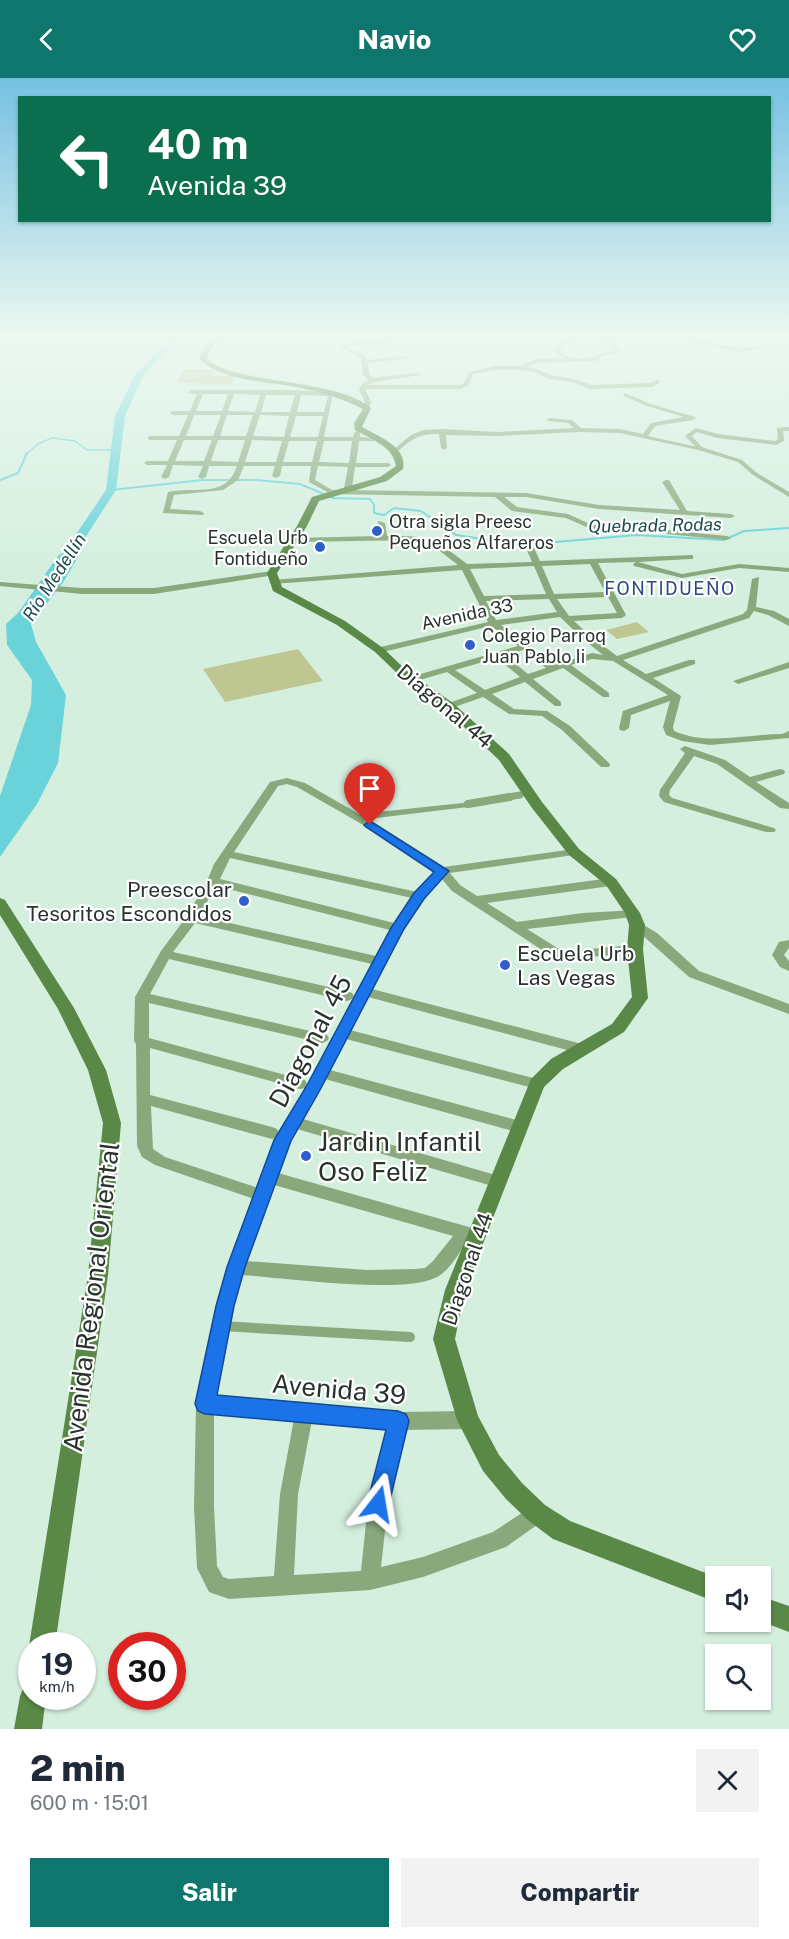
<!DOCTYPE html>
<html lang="es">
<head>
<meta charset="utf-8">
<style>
  :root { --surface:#fff; --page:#f2f2f3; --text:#1f2937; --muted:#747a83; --accent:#0f766e }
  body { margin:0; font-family:"Public Sans",sans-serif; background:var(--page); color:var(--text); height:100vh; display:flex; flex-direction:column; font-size:22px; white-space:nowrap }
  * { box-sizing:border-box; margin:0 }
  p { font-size:20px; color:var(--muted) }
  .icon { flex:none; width:33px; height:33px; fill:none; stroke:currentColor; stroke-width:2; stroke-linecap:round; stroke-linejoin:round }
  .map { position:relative; height:1651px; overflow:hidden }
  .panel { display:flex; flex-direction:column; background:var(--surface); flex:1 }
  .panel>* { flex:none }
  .hud { position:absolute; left:18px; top:18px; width:753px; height:126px; border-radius:0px; box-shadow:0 2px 4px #0004; background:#0b6e4f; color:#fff; overflow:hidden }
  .tools { position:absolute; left:705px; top:1488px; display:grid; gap:12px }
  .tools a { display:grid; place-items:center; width:66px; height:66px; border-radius:0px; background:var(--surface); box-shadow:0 2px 4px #0004; font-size:30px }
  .speed { position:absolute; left:18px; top:1554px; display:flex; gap:12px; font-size:30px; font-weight:700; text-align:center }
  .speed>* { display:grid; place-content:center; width:78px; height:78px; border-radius:50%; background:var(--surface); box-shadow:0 2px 4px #0004; line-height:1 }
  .speed small { font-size:15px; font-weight:400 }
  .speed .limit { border:9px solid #d22; background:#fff; color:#111 }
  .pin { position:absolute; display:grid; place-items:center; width:51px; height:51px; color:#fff; margin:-62px -26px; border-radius:50% 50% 50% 0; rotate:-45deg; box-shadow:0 0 6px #0007 }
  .pin .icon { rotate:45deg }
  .me { position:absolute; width:66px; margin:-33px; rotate:14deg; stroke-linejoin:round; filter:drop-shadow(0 0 4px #0008) }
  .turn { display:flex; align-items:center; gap:21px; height:126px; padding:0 30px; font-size:27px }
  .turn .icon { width:78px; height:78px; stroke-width:2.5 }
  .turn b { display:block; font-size:42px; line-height:51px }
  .round { display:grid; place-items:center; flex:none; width:63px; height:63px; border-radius:0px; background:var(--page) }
  .headline { display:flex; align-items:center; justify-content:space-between; height:102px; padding:0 30px }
  h1 { font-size:36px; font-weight:800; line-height:45px }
  .primary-button { display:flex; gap:12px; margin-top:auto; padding:12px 30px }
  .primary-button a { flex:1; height:69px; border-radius:0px; background:var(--accent); color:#fff; font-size:24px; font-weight:800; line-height:69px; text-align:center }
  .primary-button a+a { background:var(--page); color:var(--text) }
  header { display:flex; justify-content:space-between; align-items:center; height:78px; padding:0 30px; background:var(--accent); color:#fff; font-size:27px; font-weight:800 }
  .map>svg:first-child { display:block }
</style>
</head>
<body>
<header><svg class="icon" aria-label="back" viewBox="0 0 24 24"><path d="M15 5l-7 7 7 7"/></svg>Navio<svg class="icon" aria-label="heart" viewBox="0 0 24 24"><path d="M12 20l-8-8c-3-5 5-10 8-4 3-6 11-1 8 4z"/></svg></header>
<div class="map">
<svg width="789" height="1651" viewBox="0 0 789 1651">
  <rect width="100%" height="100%" fill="#d5efdf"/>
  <path fill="#c4e4d0" d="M228,256H341L342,262L341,269L331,276L316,275L295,280L212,275L228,260Z"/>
  <path fill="#bec692" d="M185,291L214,292L212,298H235L232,306L177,305Z
    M637,544L649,554L617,561L606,552Z
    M298,571L323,603L225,624L203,591Z"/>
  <path fill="#6ad3d9" d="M78,463V479L64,503L31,546L36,564L66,617L58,685L37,726L0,779V718L31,627L32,602L7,567L6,546L18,535L58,478Z"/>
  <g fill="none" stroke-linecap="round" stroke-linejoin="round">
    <path stroke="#6ad3d9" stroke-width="1.5" d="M25,377L38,366L52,360L75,363L87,372H115"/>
    <path stroke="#6ad3d9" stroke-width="2" d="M0,402L18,395L27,375
      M111,412L203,402H256L300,406L333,420L370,421L374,427V435L384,437L394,430L421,433L456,457L521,467L636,457L724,462L744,453L789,450"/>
    <path fill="#6ad3d9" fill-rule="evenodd" d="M175,256H183L143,298L125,338L116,412L68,486H60L58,483L106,412L115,338L135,297Z"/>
    <path stroke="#89a87c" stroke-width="7" d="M502,720L520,717"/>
    <path stroke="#89a87c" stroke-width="8" d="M468,726L510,719"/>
    <path stroke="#89a87c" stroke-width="10" d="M221,1248L410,1259"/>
    <path fill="#89a87c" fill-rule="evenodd" d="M398,256H405L390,264L346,268L366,278L367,282L407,278L410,280L368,285L369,296L373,300L418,295L421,297L374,304L368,307H460L464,305L469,294L495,288H520L537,281L564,280L552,272L574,257L576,260L559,272C562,274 567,279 571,280C586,284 600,275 614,273L611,268L597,261L607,257C632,257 657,253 681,257C712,262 731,274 763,268L766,270L740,274L673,259L607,261H605L615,266L619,275L604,277L596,283L538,285L527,289L537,291L550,297L575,301L591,307L651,305L658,301L660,304L653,309L590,311L572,304L549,301L534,294L520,292H495L473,296L469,307L461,311H365L371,324L369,331H365V324L359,312L362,306L368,302L363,296L361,280L341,270L340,266L389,260Z
      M191,312H299L333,315L324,359H353L354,355L357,353L360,355V359L378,360V362L376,363H359L356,385H388L391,387L388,389H355L352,410L348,412L526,415L599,427L680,432L662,404L666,402H669L687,433L731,436L735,438L731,440L599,431L526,419H504L517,429L568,436L592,447H616L727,458L731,460L727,462L616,451H591L566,440L512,433L495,419L331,416L309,404L311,388H282L280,398L276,400L272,398L275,388H244L238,402L223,412L174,417L170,431L200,433L204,435L203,437L163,435L168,414C196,408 226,421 237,388H209L206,399L202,401L198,399L203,388L173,387L169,399L165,401L161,399L167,387H147L144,385L147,383H168L177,362H150L147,360L150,358H179L188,337H173L170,335L173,333H190L197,316L189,315ZM203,316H228L222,333H196ZM234,316L260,317L255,334L228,333ZM266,317H295L290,334H261ZM301,317L328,318L324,334H297ZM194,337H221L213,358H186ZM227,337H253L246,358H220ZM260,337L289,338L284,359L253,358ZM296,338H323L318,359H290ZM184,362H212L204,383H175ZM218,362H245L238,384L211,383ZM252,362L282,363L276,384H245ZM289,363H317L312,384H283ZM324,363H352L349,385L319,384ZM318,388L348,389L344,410L348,412H332L315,402Z
      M625,315L651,326L695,339L696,340L693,342L655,348L648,358L693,368H695L685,358L696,350L718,356L775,363L778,361L777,350L789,349V353H783L784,363L776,367L717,360L697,354L692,358L702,369L742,382L757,395L789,414V419L753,397L738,384L698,372L620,355L579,354L498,358L446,357L447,370L444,372L441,370L439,356C418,356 414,360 398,373L393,372L411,357L423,352L442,351L498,354L574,350L568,345L548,343L547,342L550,340L572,342L581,350L620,351L643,356L651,345L684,339L647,328L623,318Z
      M378,443L385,445L387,458C431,458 432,459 467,486L532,484L526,470L530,468L534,470L540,483L693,477V481H690L638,484L682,496L739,486L789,490V494L739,490L682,500L634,488L633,486L636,484L598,485L626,537L622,540L574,543L590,558L617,578L743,536L747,532L752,501L759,499L756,529L774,533L789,541V548L768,537L754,533L749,540L623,582L646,596L689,582H695V586L653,600L681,618L673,649L674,653C708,668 747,656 782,656L789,653V660L710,667L682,663L666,657L663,649L670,623L631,637L629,650L624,653L620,652L619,650L623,633L668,617L613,583L592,581L571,587L609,615V619H603L563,590L533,601L561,624V628H555L525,604L492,616L514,631L547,633L570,648L609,685L610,687L609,689H601L562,652L542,638L509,636L483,619L452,630H446V626L477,615L447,594L413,604L410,603V599L518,568L491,548L379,575L374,572L376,570L488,544L462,492L273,506L269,504L273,502L458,487L432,467L419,462L294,464L290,462L294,460L379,458ZM590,486L605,514L554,516L542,488ZM534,488L546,516L484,518L470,491ZM608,519L617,535L569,538L557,521ZM549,521L557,534L496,542L486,523ZM560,539L584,562L603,577L592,575L554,587L501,547ZM523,572L546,590L528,596L505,577ZM497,580L520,599L485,612L455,592Z
      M272,493H275V497L154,516H82L0,508V504L82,510H154Z
      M789,584V590L738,606L733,603Z
      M685,668L725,682L750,699L780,691L784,692L785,694L784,696L756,704L789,725V731L780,730L717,686L694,678L670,712L669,717L672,720L774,750L776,752L774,754H766L664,724L659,718L660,712L685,675L680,671Z
      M287,700L305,705L359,736L472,724L473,726L472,728L468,729L368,741L444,789L574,771L578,772L580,774L574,777L450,795L460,807L477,818L611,800L615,801L617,804L615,807L611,808L487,825L517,844L583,835L636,832L638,835L636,838L632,839L527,851L559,871L566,873L635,867L641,871L635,875L566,881L551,878L452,813L441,800C410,829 391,873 372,911L582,966L587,967L589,971L587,975L582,976L368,919L350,952L537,1001L542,1002L544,1006L542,1010L537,1011L346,961L330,992L520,1043L525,1045L527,1049L525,1053L520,1055L325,1001L303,1041L499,1098L504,1100L507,1104L504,1108L499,1110L297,1051L290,1063L278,1095L469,1149L475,1151L477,1156L475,1161L468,1162C458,1176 450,1193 435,1200C402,1216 283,1200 242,1197L233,1228L215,1318L305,1324L398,1334L468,1333L474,1336L477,1342L474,1348L468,1351L405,1352L388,1426L381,1489L423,1479L493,1454L537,1425L544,1428L547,1435L544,1442L506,1469L423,1499L370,1512L229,1521L209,1514L197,1490L194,1429L196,1326L217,1228L228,1189L254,1121L155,1087L142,1079L137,1068L136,966L134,963L135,919L161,873L187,838L207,803L214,786L270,704ZM287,706L297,709L379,756L435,793L417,814L234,774L278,708ZM230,780L412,820L394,845L220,801ZM216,808L390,852L376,878L199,838ZM195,845L372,886L306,1010L278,1057L279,1055L277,1051L272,1049L150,1017V970L300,1011L305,1010L307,1006L305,1002L300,1001L149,960V925L322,965L327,963L329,960L327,957L150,916L169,881L347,923L352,921L354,918L352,915L347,913L173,874ZM151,1028L272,1061L277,1059L258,1110L165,1079L153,1071ZM274,1107L453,1158L433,1183L425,1190L416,1191L367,1192L246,1183ZM214,1335L294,1341L280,1416L274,1498L229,1501L223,1499L217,1488L214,1429ZM312,1342L387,1351L368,1426L361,1493L294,1497L298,1416Z
      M637,843L657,855L699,893L789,926V936L689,899L631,847Z
      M789,862V870L784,877L789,883V893L780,889L772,877L779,864Z"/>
    <path fill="#5a8846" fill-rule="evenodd" d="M216,256H223L210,271L207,280C230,307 334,299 371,330L362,349C378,358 408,369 403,391L387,403L319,423L307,448L277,495L282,509L345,543L383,570L407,593L453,625L509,676L542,724L579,771L616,801L640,835L645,847L643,871L648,920L624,954L563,991L544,1009L465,1212L455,1261L478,1338L499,1377L522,1405L545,1427L570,1443L716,1499V1524L553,1461L529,1443L506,1421L483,1393L457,1342L433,1261L445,1212L531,1001L551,981L612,946L632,919L627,871L629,847L625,835L606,807L569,777L532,730L499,682L445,631L399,597L375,574L337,547L273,513L267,495L297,448L312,419L380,399L396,388C393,368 371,361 355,352L354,345L363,331C342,320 319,314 296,309C268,304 217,302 199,280L205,269Z
      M0,820L5,822L74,930L106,992L121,1045L108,1197L55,1568H32V1574L29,1568L88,1197L103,1045L88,992L58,931L0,837Z
      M760,1518L789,1528V1554L760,1543Z
      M32,1605V1618H46L42,1651H14L20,1618L24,1609Z"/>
  </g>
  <linearGradient id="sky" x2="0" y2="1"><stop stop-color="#75c0e2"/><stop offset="0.53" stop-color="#ecf8f1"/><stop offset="1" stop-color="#ecf8f1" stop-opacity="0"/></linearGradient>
  <rect width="789" height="487" fill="url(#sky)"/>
  <path fill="#1a73e8" stroke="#114b97" stroke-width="1.5" d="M370,743L449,793L424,821L404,851L320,1012L291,1063L245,1189L234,1228L217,1317L398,1333L406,1336L409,1343L389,1426L386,1434L378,1437L371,1434L367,1426L386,1352L205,1336L198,1333L195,1326L216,1228L227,1189L274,1062L306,1009L391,850L414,815L434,794L366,749L364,747Z"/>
  <g fill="#2d5ecc" stroke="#fff" stroke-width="2">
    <circle cx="377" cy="453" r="6"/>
    <circle cx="320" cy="469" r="6"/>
    <circle cx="470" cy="567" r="6"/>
    <circle cx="244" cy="823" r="6"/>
    <circle cx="505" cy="887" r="6"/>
    <circle cx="306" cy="1078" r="6"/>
  </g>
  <g text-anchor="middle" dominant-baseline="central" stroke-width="4.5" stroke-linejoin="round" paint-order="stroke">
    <g font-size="18" fill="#29332d" stroke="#fff" text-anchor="start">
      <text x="389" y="443">Otra sigla Preesc<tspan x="389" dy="21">Pequeños Alfareros</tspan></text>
      <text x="308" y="459" text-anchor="end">Escuela Urb<tspan x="308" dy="21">Fontidueño</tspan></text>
      <text x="482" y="557">Colegio Parroq<tspan x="482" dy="21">Juan Pablo Ii</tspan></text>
    </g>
    <g font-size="18" font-style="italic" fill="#1d4c4f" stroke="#fff">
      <text transform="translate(655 447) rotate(-1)">Quebrada Rodas</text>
      <text transform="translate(54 499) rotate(-57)">Río Medellín</text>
    </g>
    <g font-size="18" letter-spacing="1.5" fill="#2c477f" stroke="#fff">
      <text x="670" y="510">FONTIDUEÑO</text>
    </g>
    <g font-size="18" fill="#29332d" stroke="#fff">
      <text transform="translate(467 536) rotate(-12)">Avenida 33</text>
    </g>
    <g font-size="21" fill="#29332d" stroke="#fff">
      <text transform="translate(445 628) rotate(40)">Diagonal 44</text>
      <text transform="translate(467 1191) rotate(-71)">Diagonal 44</text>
    </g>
    <g font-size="21" fill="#29332d" stroke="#fff" text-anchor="end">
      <text x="232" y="811">Preescolar<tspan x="232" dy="24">Tesoritos Escondidos</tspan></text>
      <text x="517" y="875" text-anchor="start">Escuela Urb<tspan x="517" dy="24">Las Vegas</tspan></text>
    </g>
    <g font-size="26" fill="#29332d" stroke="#fff">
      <text transform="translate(310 963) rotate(-62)">Diagonal 45</text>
      <text transform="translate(91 1219) rotate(-83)">Avenida Regional Oriental</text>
      <text transform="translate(339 1311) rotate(5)">Avenida 39</text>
    </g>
    <g font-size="26" fill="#29332d" stroke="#fff" text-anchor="start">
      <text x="318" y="1063">Jardin Infantil<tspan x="318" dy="30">Oso Feliz</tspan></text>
    </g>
  </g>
</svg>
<div class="tools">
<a><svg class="icon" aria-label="sound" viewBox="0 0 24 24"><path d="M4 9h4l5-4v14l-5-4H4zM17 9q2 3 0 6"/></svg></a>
<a><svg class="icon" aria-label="search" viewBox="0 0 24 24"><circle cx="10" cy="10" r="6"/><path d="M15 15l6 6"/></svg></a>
</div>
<div class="speed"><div>19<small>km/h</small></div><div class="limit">30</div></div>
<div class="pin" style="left:370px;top:747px;background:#d93025"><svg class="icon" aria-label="arrive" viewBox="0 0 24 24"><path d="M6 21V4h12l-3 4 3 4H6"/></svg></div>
<svg class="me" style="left:378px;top:1426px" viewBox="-20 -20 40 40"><path d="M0-17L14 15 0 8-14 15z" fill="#1a73e8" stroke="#fff" stroke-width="4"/></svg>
<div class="hud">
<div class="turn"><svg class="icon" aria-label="left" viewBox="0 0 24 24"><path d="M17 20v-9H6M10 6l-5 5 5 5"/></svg><div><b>40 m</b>Avenida 39</div></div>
</div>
</div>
<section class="panel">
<div class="headline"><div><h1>2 min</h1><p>600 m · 15:01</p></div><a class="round"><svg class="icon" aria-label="close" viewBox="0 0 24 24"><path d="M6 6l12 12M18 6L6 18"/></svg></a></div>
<div class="primary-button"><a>Salir</a><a>Compartir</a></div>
</section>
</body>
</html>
